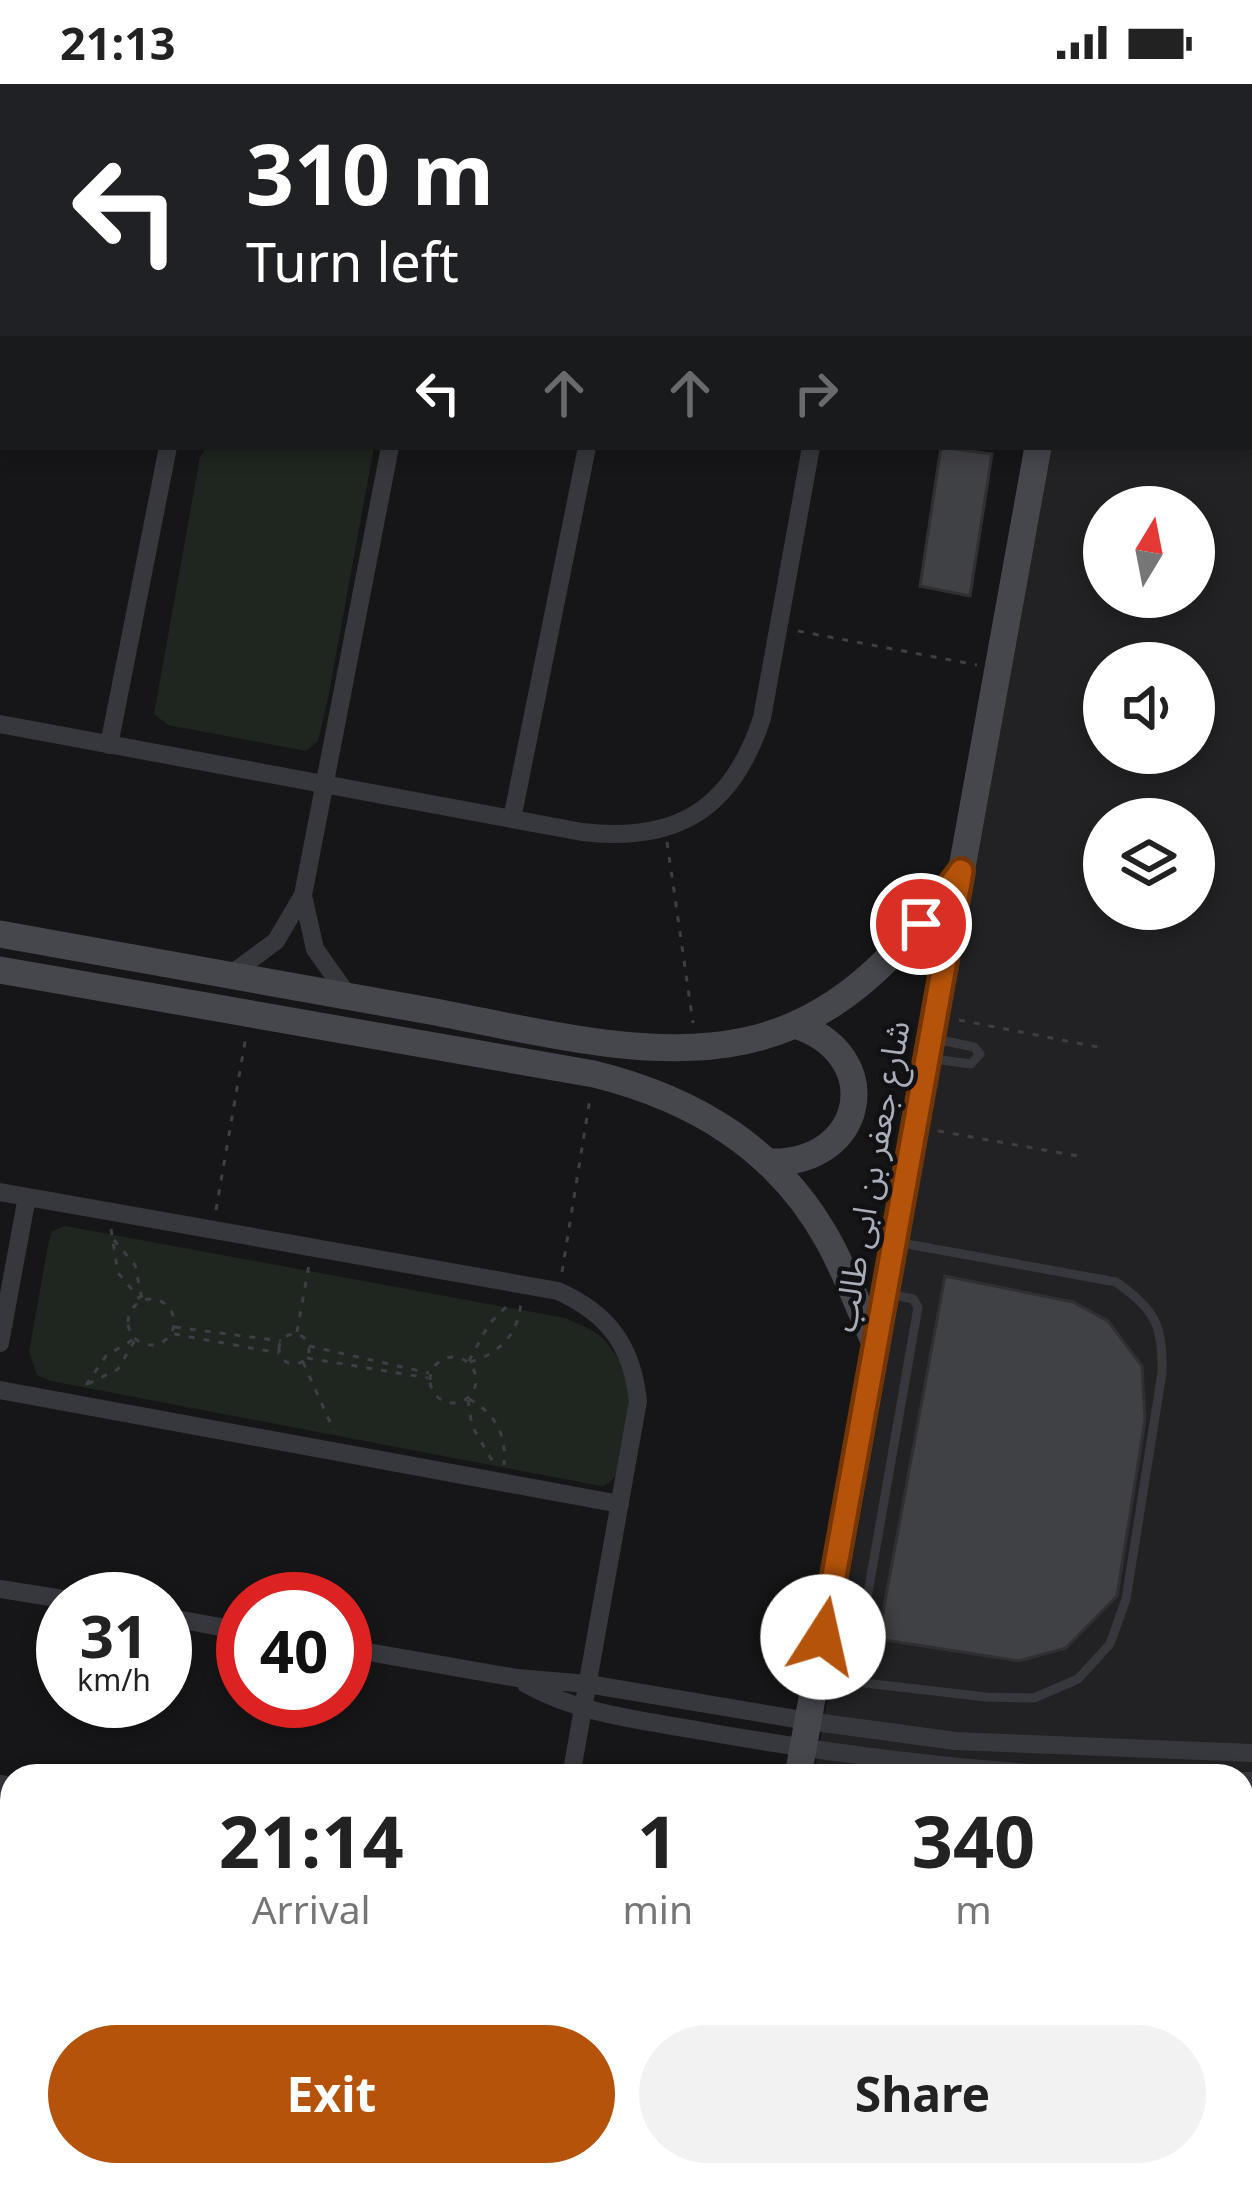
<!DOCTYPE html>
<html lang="en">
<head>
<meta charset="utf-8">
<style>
  :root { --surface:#fff; --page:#f2f2f2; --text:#222; --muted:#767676; --accent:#b45309 }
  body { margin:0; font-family:"Noto Sans","Noto Sans Arabic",sans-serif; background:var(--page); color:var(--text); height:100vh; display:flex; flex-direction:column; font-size:45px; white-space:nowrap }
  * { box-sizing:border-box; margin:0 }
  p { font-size:39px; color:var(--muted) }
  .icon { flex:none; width:66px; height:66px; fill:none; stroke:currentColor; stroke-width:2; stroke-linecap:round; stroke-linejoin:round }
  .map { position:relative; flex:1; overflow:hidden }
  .details { position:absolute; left:0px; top:1680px; width:1254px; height:423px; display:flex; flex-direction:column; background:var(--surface); border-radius:36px 36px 0 0; box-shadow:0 6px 18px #0003 }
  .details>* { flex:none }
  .guide { position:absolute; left:0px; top:0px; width:1254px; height:366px; box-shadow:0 6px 18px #0003; background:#202124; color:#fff; overflow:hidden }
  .needle { width:78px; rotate:10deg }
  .fabs { position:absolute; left:1083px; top:402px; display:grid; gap:24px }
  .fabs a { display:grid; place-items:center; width:132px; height:132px; border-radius:50%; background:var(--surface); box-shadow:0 6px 18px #0003; font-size:60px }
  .speed { position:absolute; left:36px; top:1488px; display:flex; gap:24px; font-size:60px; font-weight:700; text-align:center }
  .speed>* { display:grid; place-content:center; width:156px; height:156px; border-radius:50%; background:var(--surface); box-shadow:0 6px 18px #0003; line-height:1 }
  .speed small { font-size:30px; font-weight:400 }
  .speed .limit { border:18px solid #d22; background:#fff; color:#111 }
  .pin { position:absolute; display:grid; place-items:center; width:102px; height:102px; color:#fff; margin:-51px; border:6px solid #fff; border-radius:50%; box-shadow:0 3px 12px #0007 }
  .me { position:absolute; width:132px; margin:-66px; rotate:10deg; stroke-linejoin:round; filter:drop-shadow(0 0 9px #0008) }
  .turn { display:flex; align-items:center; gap:42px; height:252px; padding:0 48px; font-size:54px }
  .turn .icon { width:156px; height:156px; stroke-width:2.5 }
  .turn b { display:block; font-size:84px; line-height:102px }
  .lanes { display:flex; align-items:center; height:114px; padding:0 48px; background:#0003; justify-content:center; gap:60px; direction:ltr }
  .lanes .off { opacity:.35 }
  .eta { display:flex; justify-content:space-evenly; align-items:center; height:204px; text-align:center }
  .eta b { font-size:72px; font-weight:700; line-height:84px }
  .cta { display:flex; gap:24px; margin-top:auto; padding:24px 48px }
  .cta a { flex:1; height:138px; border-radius:72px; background:var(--accent); color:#fff; font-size:48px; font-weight:700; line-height:138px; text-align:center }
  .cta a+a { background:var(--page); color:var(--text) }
  .status { display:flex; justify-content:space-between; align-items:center; height:84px; padding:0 60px; background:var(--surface); direction:ltr }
  .status svg { height:33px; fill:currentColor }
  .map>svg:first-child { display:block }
</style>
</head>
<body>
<div class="status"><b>21:13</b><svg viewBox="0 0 49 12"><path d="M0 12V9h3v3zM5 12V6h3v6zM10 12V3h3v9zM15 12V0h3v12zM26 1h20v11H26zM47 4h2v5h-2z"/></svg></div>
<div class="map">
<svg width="1252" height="2102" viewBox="0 0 1252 2102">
  <rect width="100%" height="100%" fill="#161618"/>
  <path fill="#222225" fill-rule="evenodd" d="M1115,0H1252V2102H733L736,2091H1242V1692H814L1051,363H1251V3H1115ZM1104,423H1194V513H1104ZM1104,579H1194V669H1104ZM1104,735H1194V825H1104Z"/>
  <path fill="#1e261f" d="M207,363H374L329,609L318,657L306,667L168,641L154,630L200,373Z
    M65,1142L565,1234C579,1241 597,1246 606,1258C615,1269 627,1286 630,1300C636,1324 629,1398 601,1402L51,1297L37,1291L29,1268L48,1161L52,1147Z
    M0,1713L12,1715V1935L0,1915Z
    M346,2091H485L472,2102H349Z"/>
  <path fill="#404145" stroke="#303034" stroke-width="3" d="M941,363L992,370L970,512L920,502Z
    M945,1192L1073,1218L1108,1237L1142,1282L1145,1336L1117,1512L1066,1564L1019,1577L878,1555Z"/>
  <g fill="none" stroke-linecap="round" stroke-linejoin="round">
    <path stroke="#3d3f44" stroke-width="3" stroke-dasharray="6 9" stroke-linecap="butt" d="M124,0L127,3
      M798,547L977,581
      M667,758L693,939
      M959,936L1098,963
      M938,1047L1078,1072
      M216,1126L246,952
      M111,1145L118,1189L140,1215
      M114,1156L135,1181L142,1215
      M562,1188L590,1014
      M128 1238a23 23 0 1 1 46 0a23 23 0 1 1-46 0Z
      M175,1243L281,1257
      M297,1248L309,1181
      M279 1265a15 15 0 1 1 30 0a15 15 0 1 1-30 0Z
      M174,1250L279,1269
      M309,1262L429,1289
      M430 1296a23 23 0 1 1 46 0a23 23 0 1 1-46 0Z
      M307,1274L428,1294
      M469,1277L489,1240L512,1217
      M303,1278L334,1347
      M470,1278C501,1269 519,1249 521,1217
      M88,1300L118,1285L135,1256
      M86,1301L106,1272L134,1255
      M469,1315C495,1329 507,1351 504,1381
      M468,1316L472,1342L493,1378
      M372,2091L383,2102
      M422,2102L431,2091"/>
    <path stroke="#37383d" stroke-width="9" d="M933,975L971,980L980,970L974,963L935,955
      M828,1554L851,1558L861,1549L918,1223L913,1215L890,1210
      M821,1594L986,1613L1034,1614L1078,1595L1110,1560L1126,1515L1162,1289C1163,1240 1155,1226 1116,1198L896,1158"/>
    <path stroke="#37383d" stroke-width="18" d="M386,0L390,3
      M234,3L236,0
      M360,3V0
      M876,3L877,0
      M0,175L3,173
      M0,229L3,225
      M0,640L582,748C676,759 732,726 762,634L811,363
      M109,661L168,363
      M512,735L587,363
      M304,816L315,865L349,913
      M230,891L276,857L303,811L390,363
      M0,1108L558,1207C609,1230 632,1262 638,1317L571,1692
      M0,1259L27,1113
      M0,1306L620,1420
      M0,1505L63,1515
      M165,1533L243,1547
      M345,1564L517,1594L588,1600L808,1637L956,1657L1252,1669
      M526,1600C581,1631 642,1636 702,1647C826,1669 950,1685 1076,1692
      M1242,1697H1252
      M0,1700L12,1702
      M0,1947L12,1963
      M101,2091L108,2102
      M313,2091L314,2102
      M484,2102L491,2091"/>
    <path stroke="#45474d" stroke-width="27" d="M1103,3V0
      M0,850C143,876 286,901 430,927C527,945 647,978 744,957C838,938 901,868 955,795
      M0,886L594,990C695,1015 778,1065 829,1158C847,1191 860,1227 876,1261
      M769,1078C866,1081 887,971 795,941
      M798,1692L1038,363
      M725,2102L727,2091"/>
  </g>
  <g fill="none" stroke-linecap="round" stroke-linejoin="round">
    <defs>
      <path id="route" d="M823,1553L961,787L921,840"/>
    </defs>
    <use href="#route" stroke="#753606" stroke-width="30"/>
    <use href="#route" stroke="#b45309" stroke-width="21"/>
  </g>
  <g text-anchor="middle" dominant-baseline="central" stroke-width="9" stroke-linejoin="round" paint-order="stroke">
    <g font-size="33" fill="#a8adb8" stroke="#111113">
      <text transform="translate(870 1092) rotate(-80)">شارع جعفر بن ابى طالب</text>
    </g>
  </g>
</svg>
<div class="fabs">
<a><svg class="needle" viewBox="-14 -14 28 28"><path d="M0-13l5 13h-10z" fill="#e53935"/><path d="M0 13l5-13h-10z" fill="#767676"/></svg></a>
<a><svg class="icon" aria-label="sound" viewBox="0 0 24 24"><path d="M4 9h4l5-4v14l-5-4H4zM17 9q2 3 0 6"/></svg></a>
<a><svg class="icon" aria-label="layers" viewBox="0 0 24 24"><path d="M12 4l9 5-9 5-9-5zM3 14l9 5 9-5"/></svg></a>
</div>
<div class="speed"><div>31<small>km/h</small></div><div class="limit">40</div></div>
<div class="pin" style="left:921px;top:840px;background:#d93025"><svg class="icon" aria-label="arrive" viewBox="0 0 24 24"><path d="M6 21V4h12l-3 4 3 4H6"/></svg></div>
<svg class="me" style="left:823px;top:1553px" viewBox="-20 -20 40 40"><circle r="19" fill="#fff"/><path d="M0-13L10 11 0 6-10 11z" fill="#b45309"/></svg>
<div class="guide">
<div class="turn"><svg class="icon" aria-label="left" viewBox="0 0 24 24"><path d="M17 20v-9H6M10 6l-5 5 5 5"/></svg><div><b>310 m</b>Turn left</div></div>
<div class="lanes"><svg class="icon" aria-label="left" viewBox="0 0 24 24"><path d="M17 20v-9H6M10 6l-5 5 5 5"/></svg><svg class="icon off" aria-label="ahead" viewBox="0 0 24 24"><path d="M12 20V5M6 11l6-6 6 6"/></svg><svg class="icon off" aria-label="ahead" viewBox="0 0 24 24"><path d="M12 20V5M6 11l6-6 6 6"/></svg><svg class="icon off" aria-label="right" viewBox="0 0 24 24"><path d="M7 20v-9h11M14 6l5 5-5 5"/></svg></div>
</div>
<section class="details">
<div class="eta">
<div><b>21:14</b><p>Arrival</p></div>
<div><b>1</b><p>min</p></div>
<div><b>340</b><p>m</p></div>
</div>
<div class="cta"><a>Exit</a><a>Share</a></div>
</section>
</div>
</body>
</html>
